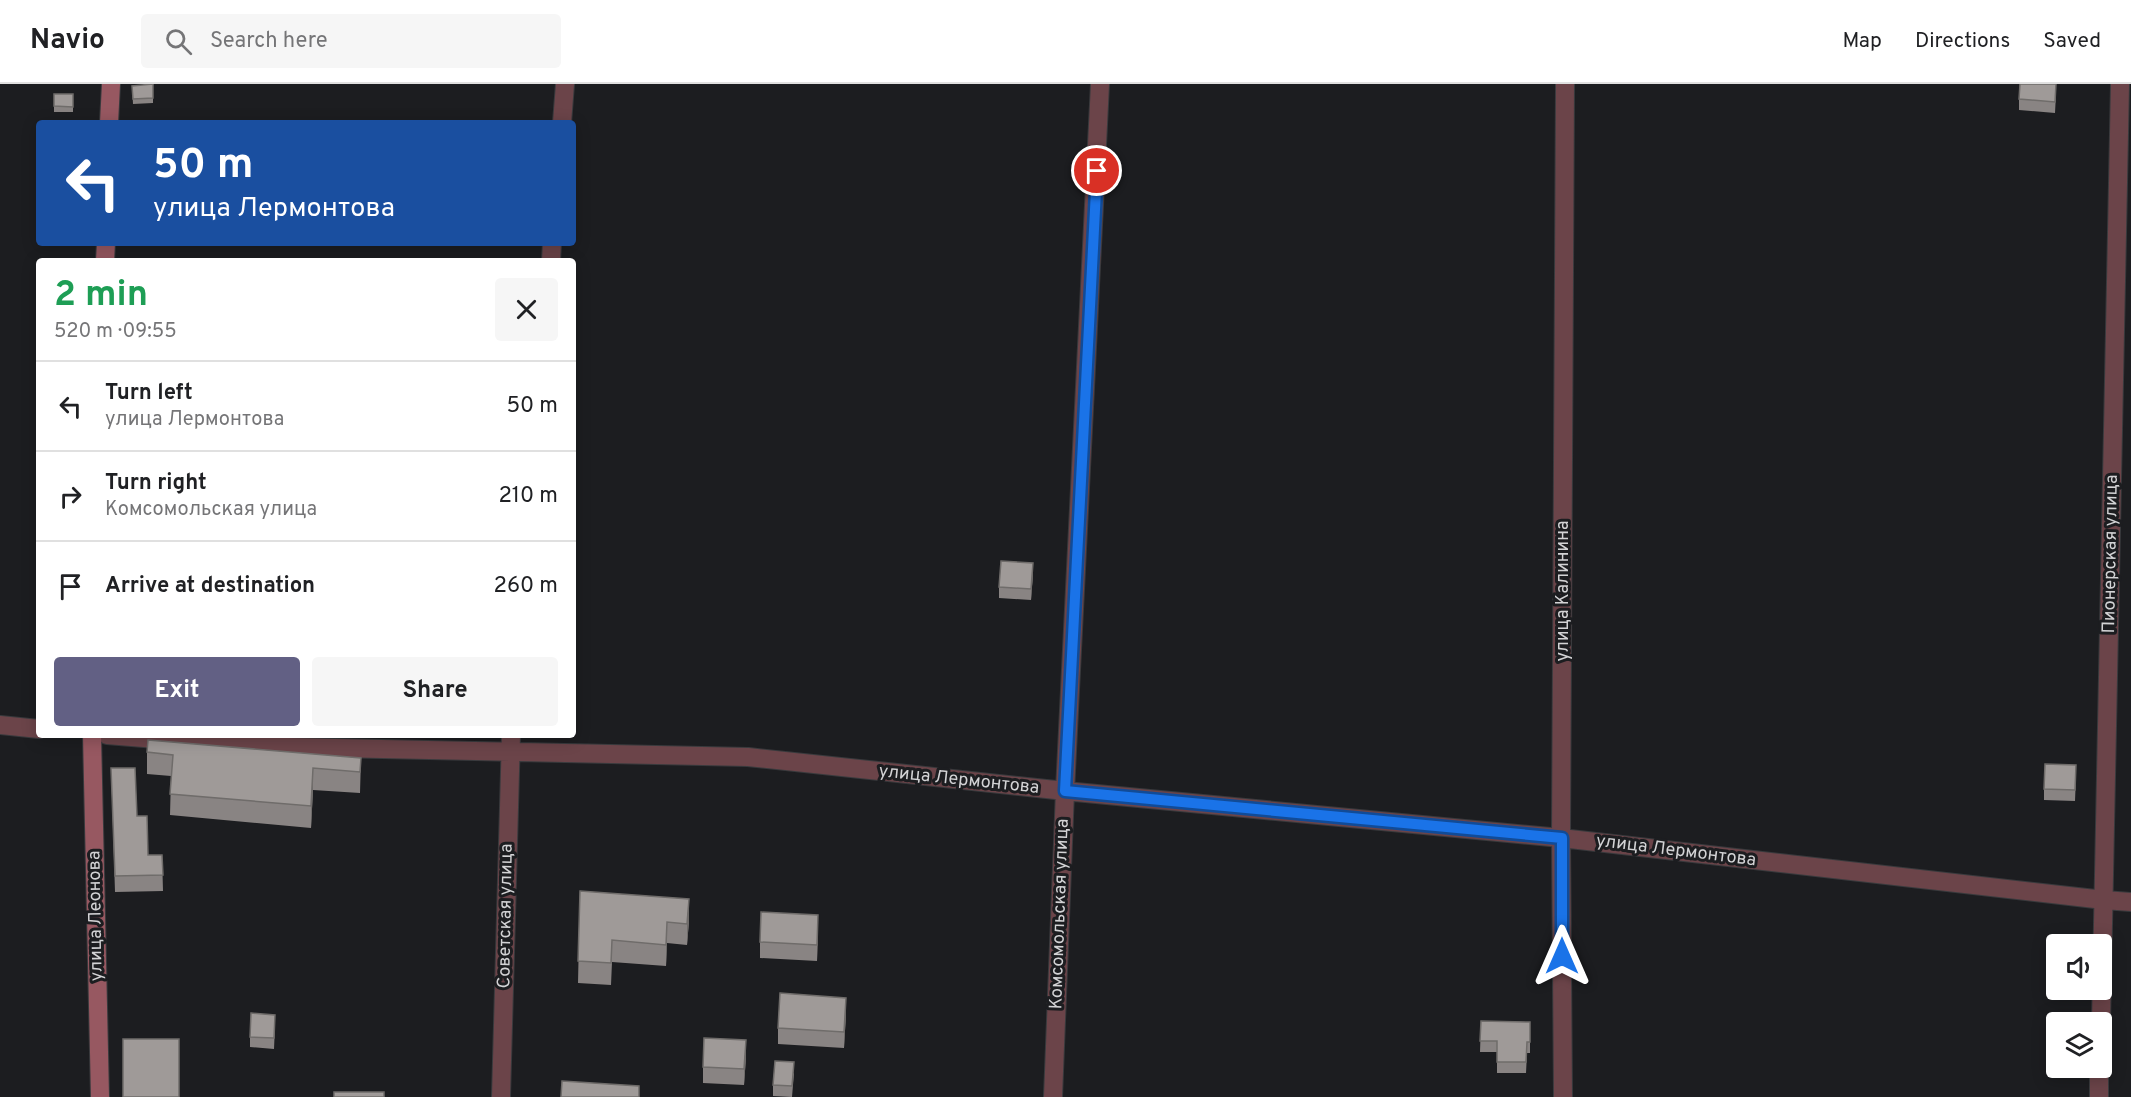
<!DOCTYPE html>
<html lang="en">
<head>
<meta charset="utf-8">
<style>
  :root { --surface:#fff; --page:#f6f6f6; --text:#202124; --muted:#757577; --line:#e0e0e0; --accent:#626084 }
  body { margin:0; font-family:Overpass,sans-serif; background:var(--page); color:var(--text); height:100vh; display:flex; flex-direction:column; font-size:22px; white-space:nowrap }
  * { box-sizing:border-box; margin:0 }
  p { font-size:20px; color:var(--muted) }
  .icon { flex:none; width:33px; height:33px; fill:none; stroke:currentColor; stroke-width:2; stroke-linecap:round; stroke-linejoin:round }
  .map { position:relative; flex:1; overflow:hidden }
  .sheet { position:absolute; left:36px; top:174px; width:540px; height:480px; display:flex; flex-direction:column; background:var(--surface); border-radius:6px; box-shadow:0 3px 15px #0003 }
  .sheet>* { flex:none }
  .guide { position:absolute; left:36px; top:36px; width:540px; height:126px; border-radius:6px; box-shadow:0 3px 15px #0003; background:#1a4fa0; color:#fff; overflow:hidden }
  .fabs { position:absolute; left:2046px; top:850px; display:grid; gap:12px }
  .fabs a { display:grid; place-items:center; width:66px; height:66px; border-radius:6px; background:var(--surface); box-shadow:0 3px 15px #0003; font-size:30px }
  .pin { position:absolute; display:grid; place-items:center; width:51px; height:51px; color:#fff; margin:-26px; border:3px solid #fff; border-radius:50%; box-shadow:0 2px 6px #0007 }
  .me { position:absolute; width:66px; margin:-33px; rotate:0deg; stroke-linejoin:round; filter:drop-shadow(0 0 4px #0008) }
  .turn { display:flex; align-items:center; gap:21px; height:126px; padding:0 18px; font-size:27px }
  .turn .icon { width:78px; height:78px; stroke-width:2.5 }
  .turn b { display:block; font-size:42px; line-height:51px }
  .round { display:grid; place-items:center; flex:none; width:63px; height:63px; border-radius:6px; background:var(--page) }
  .head { display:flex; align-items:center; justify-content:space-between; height:102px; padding:0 18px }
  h1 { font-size:36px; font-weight:700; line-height:45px; color:#1e9e55 }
  .cta { display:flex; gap:12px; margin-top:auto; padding:12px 18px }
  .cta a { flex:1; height:69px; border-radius:6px; background:var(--accent); color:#fff; font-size:24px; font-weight:700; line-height:69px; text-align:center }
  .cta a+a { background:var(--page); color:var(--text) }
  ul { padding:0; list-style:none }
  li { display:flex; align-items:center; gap:18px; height:90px; padding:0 18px; border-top:2px solid var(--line) }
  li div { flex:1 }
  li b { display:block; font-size:22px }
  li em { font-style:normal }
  header { display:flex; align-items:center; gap:36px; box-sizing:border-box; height:84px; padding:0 30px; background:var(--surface); border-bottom:2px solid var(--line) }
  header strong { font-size:28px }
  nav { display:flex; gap:33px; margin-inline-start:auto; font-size:21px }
  .search { width:420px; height:54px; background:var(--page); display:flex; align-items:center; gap:15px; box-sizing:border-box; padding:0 21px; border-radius:6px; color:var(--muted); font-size:22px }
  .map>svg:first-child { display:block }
</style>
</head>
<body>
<header>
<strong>Navio</strong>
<div class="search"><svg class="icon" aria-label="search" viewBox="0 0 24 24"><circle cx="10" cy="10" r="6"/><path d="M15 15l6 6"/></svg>Search here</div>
<nav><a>Map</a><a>Directions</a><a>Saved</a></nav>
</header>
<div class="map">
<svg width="2131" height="1013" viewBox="0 0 2131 1013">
  <rect width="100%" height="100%" fill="#1c1d20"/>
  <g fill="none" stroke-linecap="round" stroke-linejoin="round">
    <defs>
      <path id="street" d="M562,39L565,0
        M551,177L552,159
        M0,641L39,645
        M107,651L243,662L748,673L1065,707L1561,754L2104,816L2131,818
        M2101,939L2120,0
        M501,1013L511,651
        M1053,1013L1065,707L1100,0
        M1563,1013L1561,754L1565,0
        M2099,1013V984"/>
      <path id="secondary" d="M109,39L111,0
        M105,177L106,159
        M92,651L100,1013"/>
    </defs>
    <use href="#street" stroke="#393a3d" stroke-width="20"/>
    <use href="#secondary" stroke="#393a3d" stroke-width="20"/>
    <use href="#street" stroke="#6b4449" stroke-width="18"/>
    <use href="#secondary" stroke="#975861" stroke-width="18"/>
  </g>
  <path fill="#898483" d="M153,0V19L133,20L132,2Z
    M54,10H73V28H54Z
    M2056,10L2055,29L2019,26V15Z
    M1033,490L1031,516L999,514V503Z
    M147,668L361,674L360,709L313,706L311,744L170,731L171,692L147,690Z
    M111,684L137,732L148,771H162L163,807L115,808Z
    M2076,692L2075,717L2044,716V705Z
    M580,807L689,837L687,861L667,859L666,882L612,878L611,901L578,899Z
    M818,847L817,877L760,874V858Z
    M846,930L844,964L778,960V944Z
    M1481,937L1530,938V969H1527L1526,989H1497V968H1480Z
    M275,942L274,965L250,963V953Z
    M746,973L744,1001L703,999V983Z
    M794,989L792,1013L773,1012V1001Z"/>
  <path fill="#6f6c6a" d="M1033,479V490L1031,516V505Z
    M313,684V706L311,744V722Z
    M689,815V837L687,861V840Z
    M818,831V847L817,877V861Z
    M667,838V859L666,882V861Z
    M846,914V930L844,964V948Z
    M746,956V973L744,1001V985Z"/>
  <path fill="#9f9a98" stroke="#6f6c6a" stroke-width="1.5" d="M153,0V14L133,15L132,2Z
    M2020,0H2056L2055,18L2019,15Z
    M54,10H73V23L54,22Z
    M1001,477L1033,479L1031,505L999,503Z
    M148,656L361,674L360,688L313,684L311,722L170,710L173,671L147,668Z
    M2045,680L2076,681L2075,706L2044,705Z
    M111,684H135L137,732H147L148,771H162L163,791L115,792Z
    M580,807L689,815L687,840L667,838L666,861L612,856L611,879L578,877Z
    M761,828L818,831L817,861L760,858Z
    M780,909L846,914L844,948L778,944Z
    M251,929L275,931L274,954L250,953Z
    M1481,937L1530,938V958H1527L1526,978H1497V957H1480Z
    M704,954L746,956L744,985L703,983Z
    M123,955H179V1013H123Z
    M775,977L794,978L792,1002L773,1001Z
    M562,997L639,1002V1013H561Z
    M334,1008H384V1013H334Z"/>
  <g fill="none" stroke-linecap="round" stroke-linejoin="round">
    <defs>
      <path id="route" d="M1097,87L1065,707L1562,754V872"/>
    </defs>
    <use href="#route" stroke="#114b97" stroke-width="15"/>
    <use href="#route" stroke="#1a73e8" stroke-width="10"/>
  </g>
  <g text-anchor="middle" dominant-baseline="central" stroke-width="6" stroke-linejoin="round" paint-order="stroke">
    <g font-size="18" fill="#d3d3d5" stroke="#1c1d20">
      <text transform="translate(2111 470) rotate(-89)">Пионерская улица</text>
      <text transform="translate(1563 507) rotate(-90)">улица Калинина</text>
      <text transform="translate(959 696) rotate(6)">улица Лермонтова</text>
      <text transform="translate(1676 767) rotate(7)">улица Лермонтова</text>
      <text transform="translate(1060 830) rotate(-88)">Комсомольская улица</text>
      <text transform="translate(96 832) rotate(-91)">улица Леонова</text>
      <text transform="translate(506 832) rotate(-89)">Советская улица</text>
    </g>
  </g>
</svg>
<div class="fabs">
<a><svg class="icon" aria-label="sound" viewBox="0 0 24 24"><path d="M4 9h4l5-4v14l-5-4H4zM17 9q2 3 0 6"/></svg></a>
<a><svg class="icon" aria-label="layers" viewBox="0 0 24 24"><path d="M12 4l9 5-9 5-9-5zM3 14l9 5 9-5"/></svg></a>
</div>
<div class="pin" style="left:1097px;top:87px;background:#d93025"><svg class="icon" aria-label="arrive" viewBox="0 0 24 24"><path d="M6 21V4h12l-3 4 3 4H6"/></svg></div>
<svg class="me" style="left:1562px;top:872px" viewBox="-20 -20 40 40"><path d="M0-17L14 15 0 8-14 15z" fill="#1a73e8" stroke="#fff" stroke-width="4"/></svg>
<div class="guide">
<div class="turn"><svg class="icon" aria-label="left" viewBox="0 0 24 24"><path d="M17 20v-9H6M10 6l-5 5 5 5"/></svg><div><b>50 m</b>улица Лермонтова</div></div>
</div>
<section class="sheet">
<div class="head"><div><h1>2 min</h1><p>520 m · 09:55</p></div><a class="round"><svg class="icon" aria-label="close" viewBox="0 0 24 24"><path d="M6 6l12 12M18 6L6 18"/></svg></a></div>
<ul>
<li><svg class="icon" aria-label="left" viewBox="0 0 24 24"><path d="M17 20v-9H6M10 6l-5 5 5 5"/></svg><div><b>Turn left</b><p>улица Лермонтова</p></div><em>50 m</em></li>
<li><svg class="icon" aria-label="right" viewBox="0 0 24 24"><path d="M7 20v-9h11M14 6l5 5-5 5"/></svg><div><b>Turn right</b><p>Комсомольская улица</p></div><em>210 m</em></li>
<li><svg class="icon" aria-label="arrive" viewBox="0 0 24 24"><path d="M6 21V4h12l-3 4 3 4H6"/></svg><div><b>Arrive at destination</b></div><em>260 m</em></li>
</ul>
<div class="cta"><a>Exit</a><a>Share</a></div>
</section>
</div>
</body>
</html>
